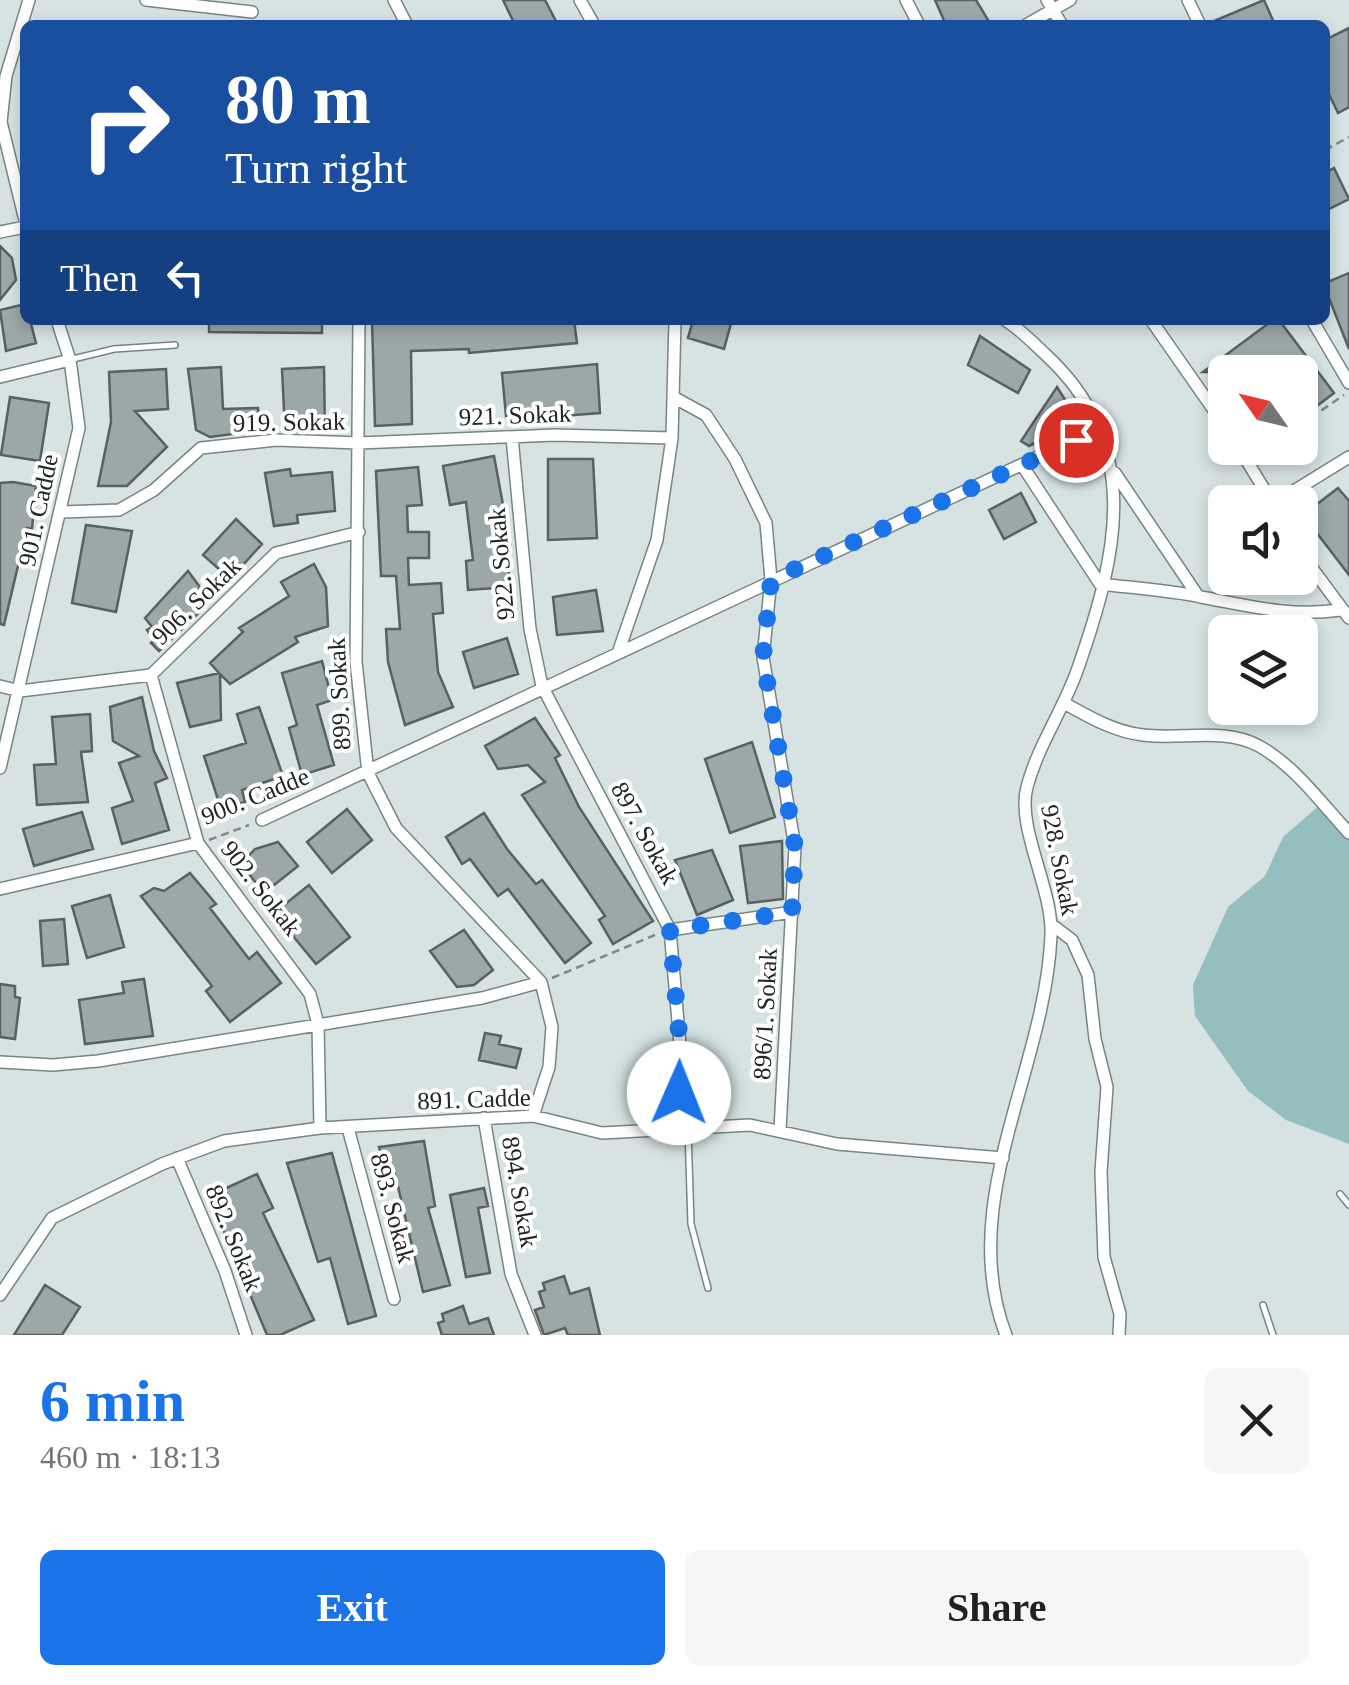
<!DOCTYPE html>
<html lang="en">
<head>
<meta charset="utf-8">
<style>
  :root { --surface:#fff; --page:#f6f6f6; --text:#202124; --muted:#757577; --accent:#1a73e8 }
  body { margin:0; font-family:Georgia,serif; background:var(--page); color:var(--text); height:100vh; display:flex; flex-direction:column; font-size:38px; white-space:nowrap }
  * { box-sizing:border-box; margin:0 }
  p { font-size:32px; color:var(--muted) }
  .icon { flex:none; width:55px; height:55px; fill:none; stroke:currentColor; stroke-width:2; stroke-linecap:round; stroke-linejoin:round }
  .map { position:relative; height:1335px; overflow:hidden }
  .side { display:flex; flex-direction:column; background:var(--surface); flex:1 }
  .side>* { flex:none }
  .hud { position:absolute; left:20px; top:20px; width:1310px; height:305px; border-radius:15px; box-shadow:0 5px 15px #0003; background:#1a4fa0; color:#fff; overflow:hidden }
  .needle { width:65px; rotate:304deg }
  .fabs { position:absolute; left:1208px; top:355px; display:grid; gap:20px }
  .fabs a { display:grid; place-items:center; width:110px; height:110px; border-radius:15px; background:var(--surface); box-shadow:0 5px 15px #0003; font-size:50px }
  .pin { position:absolute; display:grid; place-items:center; width:85px; height:85px; color:#fff; margin:-42px; border:5px solid #fff; border-radius:50%; box-shadow:0 2px 10px #0007 }
  .me { position:absolute; width:110px; margin:-55px; rotate:1deg; stroke-linejoin:round; filter:drop-shadow(0 0 8px #0008) }
  .turn { display:flex; align-items:center; gap:35px; height:210px; padding:0 40px; font-size:45px }
  .turn .icon { width:130px; height:130px; stroke-width:2.5 }
  .turn b { display:block; font-size:70px; line-height:85px }
  .then { display:flex; align-items:center; height:95px; padding:0 40px; background:#0003; gap:20px; font-size:38px }
  .round { display:grid; place-items:center; flex:none; width:105px; height:105px; border-radius:15px; background:var(--page) }
  .summary { display:flex; align-items:center; justify-content:space-between; height:170px; padding:0 40px }
  h1 { font-size:60px; font-weight:700; line-height:75px; color:var(--accent) }
  .cta { display:flex; gap:20px; margin-top:auto; padding:20px 40px }
  .cta a { flex:1; height:115px; border-radius:15px; background:var(--accent); color:#fff; font-size:40px; font-weight:700; line-height:115px; text-align:center }
  .cta a+a { background:var(--page); color:var(--text) }
  .map>svg:first-child { display:block }
</style>
</head>
<body>
<div class="map">
<svg width="1349" height="1335" viewBox="0 0 1349 1335">
  <rect width="100%" height="100%" fill="#d7e3e3"/>
  <path fill="#95bfbf" d="M1322,803L1349,833V1144L1286,1120L1248,1091L1195,1016L1193,985L1228,907L1265,876L1283,837Z"/>
  <path fill="#9ca7a7" stroke="#576161" stroke-width="2.5" d="M503,0H545L558,25H515Z
    M935,0H976L991,25H946Z
    M1264,0L1275,25H1209V23Z
    M1349,28V107L1338,113L1325,86V40Z
    M1334,168L1349,199L1325,211V173Z
    M0,246L12,258L16,280L0,300Z
    M1349,273V349L1325,288V283Z
    M25,304V320H30L36,343L6,351L0,310Z
    M209,320H322V333L209,332Z
    M372,320H574L577,343L469,353V349L411,351L412,424L375,426Z
    M693,320H732L724,349L688,338Z
    M1273,320H1279L1334,393L1305,415L1300,408V372H1225V385L1215,372H1203Z
    M980,336L1030,370L1018,393L968,365Z
    M597,364L600,413L562,416V411L506,416L502,373Z
    M221,367L223,409L258,408L260,425L256,431L210,437L196,430L188,369Z
    M324,367L325,432L285,431L282,369Z
    M166,369L168,409L135,411L167,447L127,486H98L111,422L109,372Z
    M1057,387L1079,422L1029,446L1021,441Z
    M10,397L49,403L40,461L1,455Z
    M494,456L511,548L507,549L510,587L468,590L466,561L473,560L466,502L450,505L443,466Z
    M548,459H593L597,538L548,540Z
    M418,467L422,505L407,506L408,532H429V558H408L409,585L441,583L443,613L433,614L438,672L453,707L405,725L388,662L386,629H400L396,576H381L376,471Z
    M290,469L291,476L332,472L335,511L297,515L298,523L274,526L265,473Z
    M13,482L36,486L32,529L27,528L4,625L0,624V483Z
    M1338,488L1349,501V575L1303,515Z
    M1021,493L1036,522L1004,539L989,510Z
    M236,519L262,544L230,579L203,555Z
    M86,525L132,531L116,612L72,603Z
    M314,564L326,587L328,626L295,637L298,642L230,684L220,674L221,720L190,727L177,683L219,673L210,663L243,632L239,628L289,596L281,582Z
    M188,571L200,587L196,594L206,606L159,651L151,643L154,640L147,630L152,627L145,618Z
    M596,590L603,631L557,635L553,597Z
    M507,638L518,674L474,688L463,652Z
    M322,661L332,700L317,705L334,765L302,775L289,728L297,725L282,673Z
    M142,697L154,751L167,778L155,783L169,830L122,844L112,808L133,801L119,763L139,756L113,741L110,707Z
    M259,707L283,776L242,790L245,802L221,809L204,756L246,743L237,714Z
    M90,714L92,751L81,752L88,802L37,805L34,765L56,764L52,717Z
    M535,718L560,755L555,758L579,807L653,921L613,944L599,920L605,916L522,795L545,782L528,765L498,769L485,746Z
    M752,742L775,817L730,833L705,759Z
    M347,809L372,840L332,873L307,842Z
    M82,812L93,849L34,866L23,829Z
    M484,813L507,849L536,884L542,880L591,943L565,963L508,889L498,896L470,859L462,864L446,837Z
    M782,841L783,899L748,903L740,846Z
    M278,842L298,866L264,893L241,864L255,849Z
    M712,850L733,900L697,915L675,860Z
    M190,873L216,904L210,908L249,959L257,952L281,983L230,1022L206,991L212,986L141,896L154,888L164,891Z
    M309,885L350,937L316,964L274,913Z
    M110,895L124,947L87,958L72,906Z
    M64,919L68,964L43,966L40,921Z
    M464,930L493,970L474,985L457,987L430,951Z
    M144,979L153,1036L85,1044L79,1000L124,993L122,982Z
    M0,984L15,986V997L20,998L15,1039L0,1037Z
    M485,1033L501,1036L499,1044L521,1049L516,1068L479,1060Z
    M424,1141L435,1206L428,1208L450,1285L423,1292L395,1174L387,1175L379,1147Z
    M332,1153L376,1316L348,1324L330,1258L318,1262L287,1163Z
    M257,1174L273,1208L263,1213L314,1320L280,1335H267L209,1196Z
    M484,1188L488,1206L478,1208L490,1273L466,1277L450,1195Z
    M564,1276L570,1294L589,1288L600,1335H568L565,1328L544,1335L535,1310L544,1307L539,1292L545,1290L543,1283Z
    M45,1285L80,1307L62,1335H14Z
    M463,1306L469,1324L488,1318L494,1335H442L438,1323L444,1321L442,1314Z"/>
  <g fill="none" stroke-linecap="round" stroke-linejoin="round">
    <defs>
      <path id="lane" d="M73,359L114,349L175,345
        M688,1130L691,1224L708,1288
        M1340,1194L1349,1205
        M1263,1305L1273,1335"/>
      <path id="street" d="M146,0L252,12
        M394,0L407,25
        M580,0L594,25
        M906,0L919,25
        M1047,0L1062,25
        M1188,0L1200,25
        M1026,25L1070,0
        M25,220L1,122L6,76L29,0
        M0,232L25,227
        M359,320L356,662L368,773L396,828L541,982L552,1027L549,1067L533,1116
        M1005,320C1020,329 1033,343 1045,354C1144,445 1118,553 1078,668C1064,709 1038,745 1027,787C1016,827 1053,889 1051,935C1046,1068 955,1203 1006,1335
        M1151,320L1225,426
        M1312,320L1349,383
        M0,377L70,360
        M675,398L706,415L735,459L766,523L771,580L763,657L795,847L780,1130
        M512,437L530,629L542,686L670,930L681,1056L678,1131
        M1239,448L1272,502
        M1022,465L1100,584C1134,588 1168,590 1201,597C1249,606 1291,617 1340,610
        M1115,473L1198,596
        M1276,502L1349,457
        M62,512L119,510L154,490L201,448L276,440L359,443L555,435L672,438
        M1300,552L1349,618
        M619,650L657,540L672,438L675,320
        M151,675L198,843L310,994L318,1024L320,1128
        M0,686L20,691L151,675L276,553L359,532
        M1064,703C1089,717 1115,732 1143,735C1181,740 1225,727 1259,746C1295,766 1321,803 1349,833
        M0,768L79,428L70,360L57,320
        M262,820L1102,427
        M0,889L198,843
        M1051,924L1072,940L1088,975L1095,1039L1107,1087L1101,1172L1104,1257L1120,1314L1119,1335
        M670,930L793,912
        M0,1062L53,1065L98,1061L482,998L541,982
        M484,1118L511,1274L535,1335
        M348,1128L394,1299
        M177,1158L225,1271L246,1335
        M0,1295L52,1218L162,1164L224,1141L320,1128L533,1116L602,1133L750,1125L837,1144L1003,1158"/>
    </defs>
    <use href="#lane" stroke="#798484" stroke-width="8"/>
    <use href="#street" stroke="#798484" stroke-width="14"/>
    <path stroke="#7f8787" stroke-width="2.5" stroke-dasharray="8 5" stroke-linecap="butt" d="M1325,150L1349,137
      M1300,425L1344,395
      M1257,454L1267,448
      M209,840L249,825
      M552,978L655,935"/>
    <use href="#lane" stroke="#fff" stroke-width="5"/>
    <use href="#street" stroke="#fff" stroke-width="11"/>
  </g>
  <g fill="none" stroke-linecap="round" stroke-linejoin="round">
    <path stroke="#1a73e8" stroke-width="18" stroke-dasharray="0 32.4" d="M679,1093L681,1056L670,930L792,912L795,847L763,657L771,580L1076,440"/>
  </g>
  <g text-anchor="middle" dominant-baseline="central" stroke-width="8" stroke-linejoin="round" paint-order="stroke">
    <g font-size="25" fill="#222626" stroke="#fff">
      <text transform="translate(515 415) rotate(-2)">921. Sokak</text>
      <text transform="translate(289 422) rotate(-1)">919. Sokak</text>
      <text transform="translate(38 510) rotate(-78)">901. Cadde</text>
      <text transform="translate(501 564) rotate(-95)">922. Sokak</text>
      <text transform="translate(196 601) rotate(-44)">906. Sokak</text>
      <text transform="translate(339 694) rotate(-93)">899. Sokak</text>
      <text transform="translate(255 796) rotate(-22)">900. Cadde</text>
      <text transform="translate(645 833) rotate(61)">897. Sokak</text>
      <text transform="translate(1060 860) rotate(79)">928. Sokak</text>
      <text transform="translate(261 888) rotate(52)">902. Sokak</text>
      <text transform="translate(765 1014) rotate(-87)">896/1. Sokak</text>
      <text transform="translate(474 1099) rotate(-2)">891. Cadde</text>
      <text transform="translate(520 1192) rotate(80)">894. Sokak</text>
      <text transform="translate(393 1208) rotate(75)">893. Sokak</text>
      <text transform="translate(234 1238) rotate(68)">892. Sokak</text>
    </g>
  </g>
</svg>
<div class="fabs">
<a><svg class="needle" viewBox="-14 -14 28 28"><path d="M0-13l5 13h-10z" fill="#e53935"/><path d="M0 13l5-13h-10z" fill="#757577"/></svg></a>
<a><svg class="icon" aria-label="sound" viewBox="0 0 24 24"><path d="M4 9h4l5-4v14l-5-4H4zM17 9q2 3 0 6"/></svg></a>
<a><svg class="icon" aria-label="layers" viewBox="0 0 24 24"><path d="M12 4l9 5-9 5-9-5zM3 14l9 5 9-5"/></svg></a>
</div>
<div class="pin" style="left:1076px;top:440px;background:#d93025"><svg class="icon" aria-label="arrive" viewBox="0 0 24 24"><path d="M6 21V4h12l-3 4 3 4H6"/></svg></div>
<svg class="me" style="left:679px;top:1093px" viewBox="-20 -20 40 40"><circle r="19" fill="#fff"/><path d="M0-13L10 11 0 6-10 11z" fill="#1a73e8"/></svg>
<div class="hud">
<div class="turn"><svg class="icon" aria-label="right" viewBox="0 0 24 24"><path d="M7 20v-9h11M14 6l5 5-5 5"/></svg><div><b>80 m</b>Turn right</div></div>
<div class="then">Then<svg class="icon" aria-label="left" viewBox="0 0 24 24"><path d="M17 20v-9H6M10 6l-5 5 5 5"/></svg></div>
</div>
</div>
<section class="side">
<div class="summary"><div><h1>6 min</h1><p>460 m · 18:13</p></div><a class="round"><svg class="icon" aria-label="close" viewBox="0 0 24 24"><path d="M6 6l12 12M18 6L6 18"/></svg></a></div>
<div class="cta"><a>Exit</a><a>Share</a></div>
</section>
</body>
</html>
